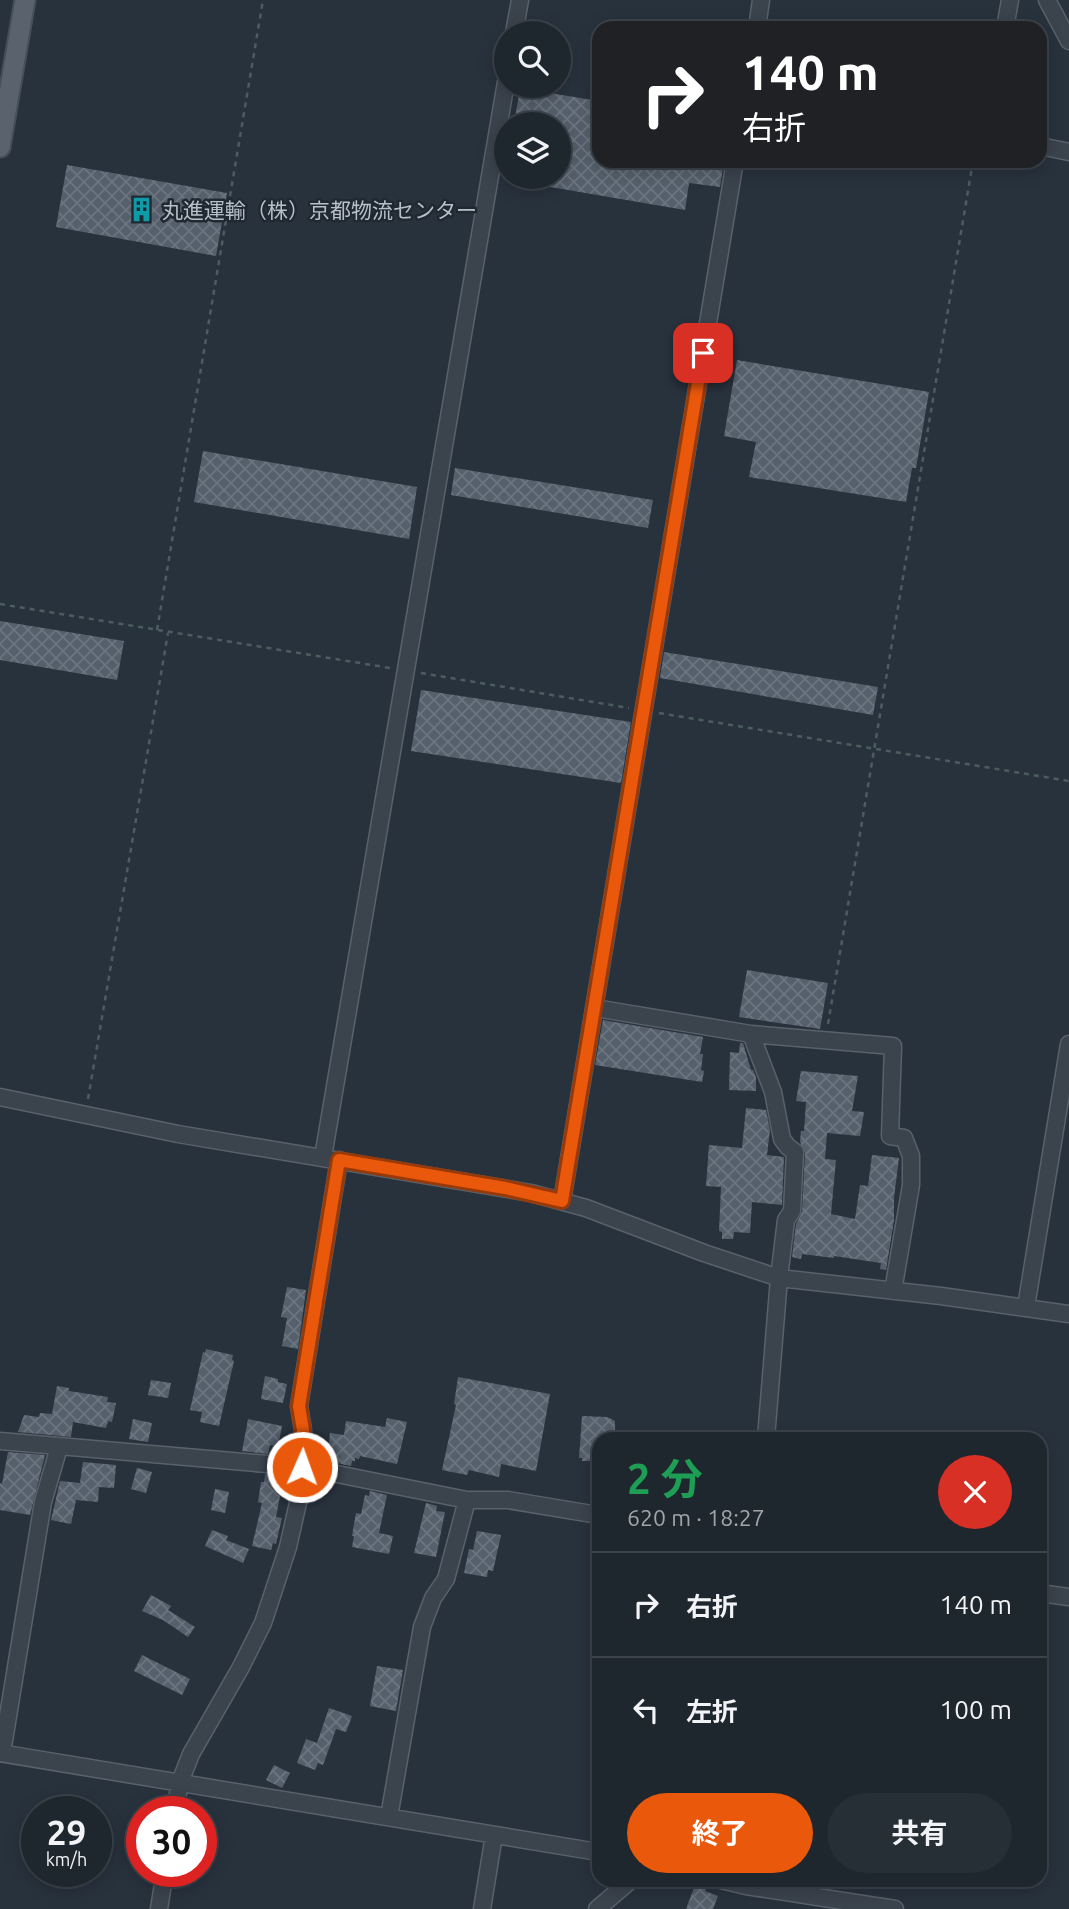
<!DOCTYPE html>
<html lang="ja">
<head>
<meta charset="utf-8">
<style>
  :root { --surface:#1e262e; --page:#262e36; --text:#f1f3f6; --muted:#a1a5aa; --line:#3c434a; --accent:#ea580c }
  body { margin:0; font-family:Ubuntu,"Noto Sans JP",sans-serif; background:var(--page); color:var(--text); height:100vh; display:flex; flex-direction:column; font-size:26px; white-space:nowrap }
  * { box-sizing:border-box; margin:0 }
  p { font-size:23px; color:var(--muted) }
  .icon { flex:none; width:38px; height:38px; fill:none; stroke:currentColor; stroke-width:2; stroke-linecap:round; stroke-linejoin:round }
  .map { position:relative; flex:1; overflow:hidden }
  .sheet { position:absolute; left:592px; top:1432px; width:455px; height:455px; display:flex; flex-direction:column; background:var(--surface); border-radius:21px; box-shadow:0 4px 18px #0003,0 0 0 2px var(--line) }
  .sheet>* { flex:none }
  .hud { position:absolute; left:592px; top:21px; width:455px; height:147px; border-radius:21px; box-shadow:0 4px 18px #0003,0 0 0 2px var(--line); background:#202124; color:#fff; overflow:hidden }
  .fabs { position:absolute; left:494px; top:21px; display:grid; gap:14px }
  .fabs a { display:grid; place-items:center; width:77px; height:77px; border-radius:50%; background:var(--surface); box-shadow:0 4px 18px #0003,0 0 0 2px var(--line); font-size:35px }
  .speed { position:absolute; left:21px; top:1796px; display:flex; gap:14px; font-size:35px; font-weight:700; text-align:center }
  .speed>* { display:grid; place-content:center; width:91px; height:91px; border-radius:50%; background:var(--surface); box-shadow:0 4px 18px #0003,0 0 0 2px var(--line); line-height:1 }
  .speed small { font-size:18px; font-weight:400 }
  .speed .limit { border:10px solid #d22; background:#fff; color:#111 }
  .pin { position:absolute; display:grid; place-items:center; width:60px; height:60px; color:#fff; margin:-30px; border-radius:14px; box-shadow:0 4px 10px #0006 }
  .me { position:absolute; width:77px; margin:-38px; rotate:2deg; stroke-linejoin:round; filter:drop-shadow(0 0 5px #0008) }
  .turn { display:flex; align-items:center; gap:24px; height:147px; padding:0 35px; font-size:32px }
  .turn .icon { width:91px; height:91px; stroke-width:2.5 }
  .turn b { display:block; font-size:49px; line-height:60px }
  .round { display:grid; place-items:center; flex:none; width:74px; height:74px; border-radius:37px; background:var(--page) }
  .head { display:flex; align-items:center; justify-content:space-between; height:119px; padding:0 35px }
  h1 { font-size:42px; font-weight:700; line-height:52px; color:#1e9e55 }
  .primary-button { display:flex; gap:14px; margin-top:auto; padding:14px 35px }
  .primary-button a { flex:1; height:80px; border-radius:42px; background:var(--accent); color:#fff; font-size:28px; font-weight:700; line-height:80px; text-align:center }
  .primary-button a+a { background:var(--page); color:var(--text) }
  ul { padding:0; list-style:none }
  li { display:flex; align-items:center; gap:21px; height:105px; padding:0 35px; border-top:2px solid var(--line) }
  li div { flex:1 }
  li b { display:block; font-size:26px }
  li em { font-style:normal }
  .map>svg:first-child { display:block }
</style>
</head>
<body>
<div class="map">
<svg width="1069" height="1909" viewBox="0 0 1069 1909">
  <defs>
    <pattern id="building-cross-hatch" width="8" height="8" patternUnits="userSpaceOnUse" patternTransform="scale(1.75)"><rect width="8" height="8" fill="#55606c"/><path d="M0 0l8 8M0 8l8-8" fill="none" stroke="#6b7580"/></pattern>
  </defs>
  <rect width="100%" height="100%" fill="#28323d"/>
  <path fill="url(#building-cross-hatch)" d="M520,88L598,101V161H724L720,187L689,183L685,210L527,183V177H558V124H514Z
    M67,165L227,193L216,256L56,227Z
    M737,360L929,392L916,468H912L906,502L749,477L756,442L724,436Z
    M203,451L417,487L409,539L194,502Z
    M455,468L653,500L648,528L451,495Z
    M0,621L124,641L117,680L0,660Z
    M664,652L878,687L873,715L660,678Z
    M421,690L631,722L621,783L411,751Z
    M747,970L828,983L820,1029L739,1017Z
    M603,1020L703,1037L700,1054H703L701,1070L704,1071L702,1082L595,1065Z
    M740,1043H743L751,1070H753L756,1077V1091L729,1090L730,1052L739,1053Z
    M801,1071L858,1076L852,1111L864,1112L860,1136L827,1133L825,1159L836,1160L831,1214L855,1219L860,1185L868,1186L872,1155L899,1158L894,1198V1220L886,1270L880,1269L881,1263L834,1256V1258L802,1254L801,1259L792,1257L796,1224L802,1212L805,1153L800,1142L801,1131H804L806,1102L796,1101Z
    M746,1108L766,1110L770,1130L767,1155L784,1157L782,1205L752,1202L750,1233L734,1232L733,1239H722V1232L719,1231L721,1187L706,1186L709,1145L742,1148Z
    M287,1287L306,1290L298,1349L282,1346L287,1318L281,1317Z
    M206,1349L233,1355L232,1360L234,1361L219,1426L200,1422L202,1412L190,1410L203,1352L205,1353Z
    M265,1376L278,1379V1382L287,1384L283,1403L261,1399Z
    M458,1377L550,1394L536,1471L501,1464L499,1477L469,1470L467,1475L442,1470L456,1405L454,1404Z
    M151,1380L171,1383L168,1398L148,1395Z
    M57,1386L69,1388V1391L108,1397L107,1402L116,1403L112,1422L108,1421L106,1428L73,1422L71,1437L18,1432L24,1415L39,1417L40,1413L52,1414Z
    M582,1416L607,1417L615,1421V1438H598V1461H582V1458H579Z
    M387,1418L407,1422L397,1464L360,1456L359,1459L355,1458V1461H352L351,1466L327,1461L330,1433L344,1435L346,1421L385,1427Z
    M133,1419L152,1423L148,1442L129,1439Z
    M248,1419L282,1426L278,1447L270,1445L268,1454L242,1451Z
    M8,1452L45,1455L30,1515L0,1510V1483L2,1484Z
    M83,1462L116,1465L114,1488L99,1487L98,1502L76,1500L71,1524L51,1520L60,1481L80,1483Z
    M137,1468L152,1472L146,1493L131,1489Z
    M265,1474L284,1476L276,1517L282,1518L276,1544L273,1543L271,1550L252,1546L262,1503L258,1502L261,1482H264Z
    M215,1489L229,1492L225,1513L211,1510Z
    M370,1491L387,1495L379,1533L393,1536L389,1554L352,1547L354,1536H352L356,1513L361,1514L365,1495L369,1496Z
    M426,1503L437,1506L436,1511L445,1512L436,1557L414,1553Z
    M212,1530L228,1536L226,1540L249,1549L243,1563L205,1546Z
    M477,1531L501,1535L493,1571L488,1570L487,1577L464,1573L469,1549L473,1550Z
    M151,1595L171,1606L168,1610L195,1627L188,1637L163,1620L142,1611Z
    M142,1655L190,1679L182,1695L134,1671Z
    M377,1666L403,1670L396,1711L370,1706Z
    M329,1708L352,1716L346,1732L336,1729L323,1765L318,1763L315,1770L297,1763L306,1739L317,1743Z
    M274,1765L290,1773L282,1788L266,1780Z
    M697,1880H709L705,1891L718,1896L713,1909H686Z"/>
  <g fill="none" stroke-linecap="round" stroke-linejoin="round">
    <defs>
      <path id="minor" d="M1047,0L1069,41
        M757,28L761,0
        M1005,28L1010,0
        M514,33L520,0
        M1040,146L1069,152
        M595,1008L751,1034
        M0,1097L178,1134L531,1193L586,1208L704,1253L779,1278L941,1296L1069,1314
        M323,1157L506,82
        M562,1201L735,161
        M1026,1307L1069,1044
        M766,1438L779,1278L786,1220L792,1211L795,1152L788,1147L782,1139L773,1092L751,1034L893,1046L890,1136L904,1138L911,1156V1185L893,1291
        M0,1441L302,1467L467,1500H508L598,1515
        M1040,1593L1069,1597
        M0,1753L598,1852
        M2,1753L43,1502L59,1447
        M175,1811L180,1782L191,1754L241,1667L263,1623L288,1547L304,1476L303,1430L299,1406L339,1160
        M389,1817L422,1627L433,1598L446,1579L467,1500
        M721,1880L746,1886L895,1909
        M159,1909L165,1871
        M482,1909L494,1835
        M597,1909L631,1880"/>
      <path id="major" d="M0,147L25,0"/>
    </defs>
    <use href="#minor" stroke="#59616b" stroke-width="19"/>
    <use href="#major" stroke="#474f59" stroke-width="23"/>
    <path stroke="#4c5d5f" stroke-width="2.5" stroke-dasharray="5 5" stroke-linecap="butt" d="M0,604L390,668
      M157,630L263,0
      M421,673L629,708
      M659,713L1069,781
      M828,1024L973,161
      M88,1099L168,633"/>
    <use href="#minor" stroke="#3b434d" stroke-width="16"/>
    <use href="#major" stroke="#5a636d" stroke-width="19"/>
  </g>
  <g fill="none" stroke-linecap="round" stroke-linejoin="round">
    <defs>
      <path id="route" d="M302,1467L303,1430L299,1406L339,1160L505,1188L562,1201L703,353"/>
    </defs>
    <use href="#route" stroke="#983908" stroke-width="18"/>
    <use href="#route" stroke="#ea580c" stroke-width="12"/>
  </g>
  <defs>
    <symbol id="building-bare" viewBox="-9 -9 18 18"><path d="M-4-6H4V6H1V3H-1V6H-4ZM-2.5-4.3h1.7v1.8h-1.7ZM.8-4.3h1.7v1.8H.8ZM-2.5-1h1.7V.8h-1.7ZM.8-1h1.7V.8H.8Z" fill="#0f9aa8" stroke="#202832" stroke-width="2.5" paint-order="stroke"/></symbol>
  </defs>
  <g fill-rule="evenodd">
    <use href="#building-bare" x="124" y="192" width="35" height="35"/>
  </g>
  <g text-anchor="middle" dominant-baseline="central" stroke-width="5" stroke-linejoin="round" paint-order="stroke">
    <g font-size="21" fill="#b7bfc8" stroke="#202832" text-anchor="start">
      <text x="162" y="210">丸進運輸（株）京都物流センター</text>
    </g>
  </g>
</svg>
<div class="fabs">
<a><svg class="icon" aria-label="search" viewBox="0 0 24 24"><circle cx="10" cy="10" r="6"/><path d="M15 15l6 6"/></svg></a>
<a><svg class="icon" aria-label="layers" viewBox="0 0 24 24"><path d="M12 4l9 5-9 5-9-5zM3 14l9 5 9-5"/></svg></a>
</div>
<div class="speed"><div>29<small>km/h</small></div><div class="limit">30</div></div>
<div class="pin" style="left:703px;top:353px;background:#d93025"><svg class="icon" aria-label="arrive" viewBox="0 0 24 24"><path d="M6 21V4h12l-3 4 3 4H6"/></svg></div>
<svg class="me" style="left:302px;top:1467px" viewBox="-20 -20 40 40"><circle r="17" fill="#ea580c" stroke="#fff" stroke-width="3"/><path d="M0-11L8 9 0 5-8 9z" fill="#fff"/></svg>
<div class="hud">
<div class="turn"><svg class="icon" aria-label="right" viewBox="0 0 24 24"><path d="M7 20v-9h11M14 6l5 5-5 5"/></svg><div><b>140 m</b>右折</div></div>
</div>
<section class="sheet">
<div class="head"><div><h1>2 分</h1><p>620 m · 18:27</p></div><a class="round" style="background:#d93025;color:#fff"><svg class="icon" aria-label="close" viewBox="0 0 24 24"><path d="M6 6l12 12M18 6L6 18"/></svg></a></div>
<ul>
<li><svg class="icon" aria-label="right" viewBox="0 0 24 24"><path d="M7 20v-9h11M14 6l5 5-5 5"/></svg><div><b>右折</b></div><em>140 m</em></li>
<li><svg class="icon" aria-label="left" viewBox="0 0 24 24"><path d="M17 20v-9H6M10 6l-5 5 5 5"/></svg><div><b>左折</b></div><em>100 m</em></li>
</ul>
<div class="primary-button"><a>終了</a><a>共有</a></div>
</section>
</div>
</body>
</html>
